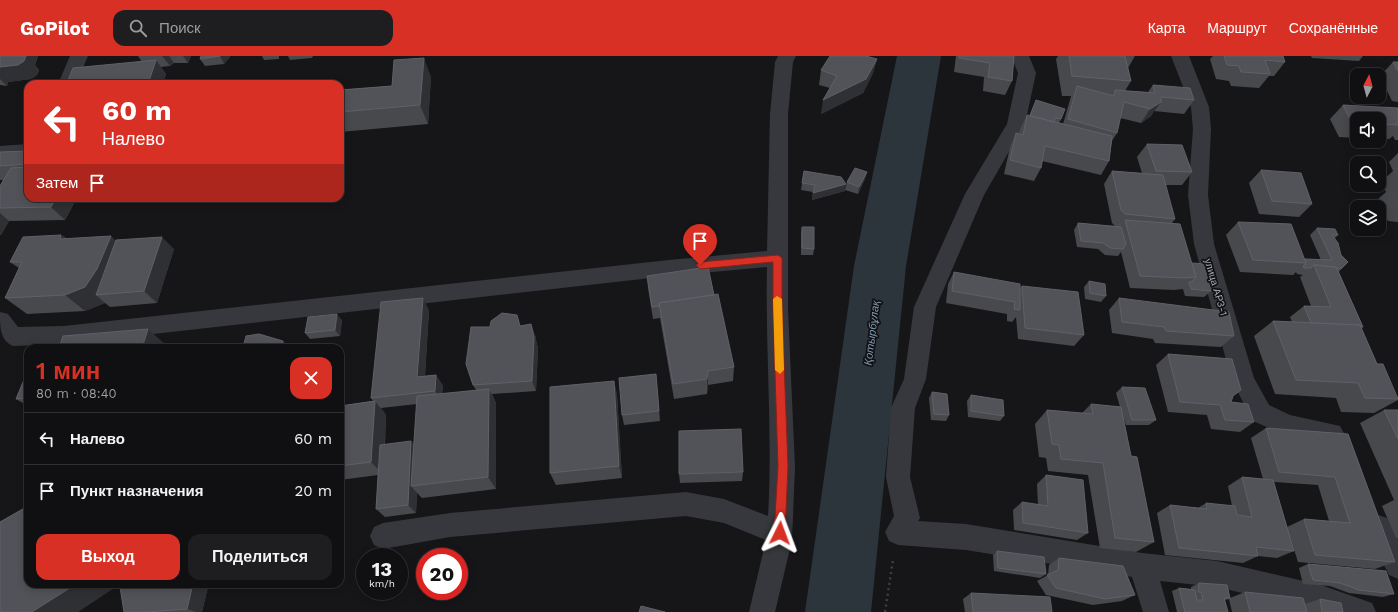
<!DOCTYPE html>
<html lang="ru">
<head>
<meta charset="utf-8">
<style>
  :root { --surface:#101012; --page:#1e1e20; --text:#f1f3f6; --muted:#9c9d9f; --line:#303032; --accent:#d93025 }
  body { margin:0; font-family:"Work Sans",sans-serif; background:var(--page); color:var(--text); height:100vh; display:flex; flex-direction:column; font-size:15px; white-space:nowrap }
  * { box-sizing:border-box; margin:0 }
  p { font-size:13px; color:var(--muted) }
  .icon { flex:none; width:22px; height:22px; fill:none; stroke:currentColor; stroke-width:2; stroke-linecap:round; stroke-linejoin:round }
  .map { position:relative; flex:1; overflow:hidden }
  .drawer { position:absolute; left:24px; top:288px; width:320px; height:244px; display:flex; flex-direction:column; background:var(--surface); border-radius:12px; box-shadow:0 2px 10px #0003,0 0 0 1px var(--line) }
  .drawer>* { flex:none }
  .hud { position:absolute; left:24px; top:24px; width:320px; height:122px; border-radius:12px; box-shadow:0 2px 10px #0003,0 0 0 1px var(--line); background:#d93025; color:#fff; overflow:hidden }
  .needle { width:26px; rotate:6deg }
  .buttons { position:absolute; left:1350px; top:12px; display:grid; gap:8px }
  .buttons a { display:grid; place-items:center; width:36px; height:36px; border-radius:8px; background:var(--surface); box-shadow:0 2px 10px #0003,0 0 0 1px var(--line); font-size:20px }
  .speed { position:absolute; left:356px; top:492px; display:flex; gap:8px; font-size:20px; font-weight:700; text-align:center }
  .speed>* { display:grid; place-content:center; width:52px; height:52px; border-radius:50%; background:var(--surface); box-shadow:0 2px 10px #0003,0 0 0 1px var(--line); line-height:1 }
  .speed small { font-size:10px; font-weight:400 }
  .speed .limit { border:6px solid #d22; background:#fff; color:#111 }
  .pin { position:absolute; display:grid; place-items:center; width:34px; height:34px; color:#fff; margin:-41px -17px; border-radius:50% 50% 50% 0; rotate:-45deg; box-shadow:0 0 4px #0007 }
  .pin .icon { rotate:45deg }
  .me { position:absolute; width:44px; margin:-22px; rotate:3deg; stroke-linejoin:round; filter:drop-shadow(0 0 3px #0008) }
  .turn { display:flex; align-items:center; gap:14px; height:84px; padding:0 12px; font-size:18px }
  .turn .icon { width:52px; height:52px; stroke-width:2.5 }
  .turn b { display:block; font-size:28px; line-height:34px }
  .then { display:flex; align-items:center; height:38px; padding:0 12px; background:#0003; gap:8px; font-size:15px }
  .round { display:grid; place-items:center; flex:none; width:42px; height:42px; border-radius:12px; background:var(--page) }
  .head { display:flex; align-items:center; justify-content:space-between; height:68px; padding:0 12px }
  h1 { font-size:24px; font-weight:600; line-height:30px; color:var(--accent) }
  .button { display:flex; gap:8px; margin-top:auto; padding:8px 12px }
  .button a { flex:1; height:46px; border-radius:12px; background:var(--accent); color:#fff; font-size:16px; font-weight:600; line-height:46px; text-align:center }
  .button a+a { background:var(--page); color:var(--text) }
  ul { padding:0; list-style:none }
  li { display:flex; align-items:center; gap:12px; height:52px; padding:0 12px; border-top:1px solid var(--line) }
  li div { flex:1 }
  li b { display:block; font-size:15px }
  li em { font-style:normal }
  header { display:flex; align-items:center; gap:24px; box-sizing:border-box; height:56px; padding:0 20px; background:var(--accent); color:#fff }
  header strong { font-size:19px }
  nav { display:flex; gap:22px; margin-inline-start:auto; font-size:14px }
  .search { width:280px; height:36px; background:var(--page); display:flex; align-items:center; gap:10px; box-sizing:border-box; padding:0 14px; border-radius:12px; color:var(--muted); font-size:15px }
  .map>svg:first-child { display:block }
</style>
</head>
<body>
<header>
<strong>GoPilot</strong>
<div class="search"><svg class="icon" aria-label="search" viewBox="0 0 24 24"><circle cx="10" cy="10" r="6"/><path d="M15 15l6 6"/></svg>Поиск</div>
<nav><a>Карта</a><a>Маршрут</a><a>Сохранённые</a></nav>
</header>
<div class="map">
<svg width="1398" height="556" viewBox="0 0 1398 556">
  <rect width="100%" height="100%" fill="#161618"/>
  <g fill="none" stroke-linecap="round" stroke-linejoin="round">
    <path fill="#2c353c" fill-rule="evenodd" d="M897,0H941L906,210L871,556H805L854,210Z"/>
    <path stroke="#3d3f44" stroke-width="2.5" stroke-dasharray="2 3.5" stroke-linecap="butt" d="M885,556L893,504"/>
    <path fill="#37383d" fill-rule="evenodd" d="M70,0H88L76,28H58Z
      M778,0H796L793,6L788,58V253L795,411L792,484L775,556H749L766,484L724,467L686,460L450,481L383,493L374,489L370,480L374,471L383,467L450,457L686,436L724,443L768,460C773,377 765,294 767,211L669,220L64,288L13,290C0,284 0,272 0,256L8,258L18,271L64,270L669,204L767,195L770,58L775,6Z
      M1011,0H1029L1036,17L1025,68L984,139L936,251L926,323L915,352L910,421L920,462L918,465L966,468L1142,497L1217,505L1321,529L1372,547L1376,556H1323L1217,531L1160,525L1169,556H1143L1132,521L966,494L898,489L889,485L885,476L894,460L886,421L891,352L904,323L914,251L965,138L1007,68L1018,17Z
      M1171,0H1189L1209,51L1211,73L1208,139L1214,188L1254,322L1269,349L1290,359L1340,370L1354,396L1350,404L1342,407L1334,404L1325,387L1288,380L1253,365L1232,325L1194,188L1188,139L1193,73L1191,51Z
      M28,88V102L0,104V90Z
      M1378,459L1387,462L1398,483V523L1389,519L1365,471L1369,462Z"/>
  </g>
  <path fill="#47494d" fill-rule="evenodd" d="M0,0H38L35,9L39,14L37,19L31,23L8,26L7,30L0,29Z
    M138,0H191L188,7H174L170,10L161,11L166,18L163,28H72L68,24L142,6Z
    M201,0H230V1L224,8L205,10L200,3Z
    M262,0H279V3L264,4Z
    M288,0H313L312,2L290,4Z
    M956,0H1014L1012,25L1005,39L983,35L984,21L954,16Z
    M1058,0H1135L1128,12L1131,25L1125,35L1148,36L1153,29L1194,44L1184,58L1154,55L1151,60L1141,67L1120,62L1117,77L1112,85L1109,105L1101,119L1042,105L1041,112L1034,125L1004,118L1010,91L1016,77L1019,78L1020,73L1027,59L1029,60L1036,44L1061,63L1059,67L1063,68L1070,44L1071,40H1062L1056,3Z
    M1213,0H1283L1285,6L1274,20H1269L1259,32L1231,30L1229,25L1216,23L1210,3Z
    M1311,0H1363L1359,5L1312,2Z
    M877,3L873,17L863,37L821,58L830,32L819,29L821,14Z
    M1393,6H1398V46L1392,45L1380,20Z
    M431,21L428,68L340,76V34L392,30Z
    M1343,49L1398,52V84H1395L1393,80L1389,83H1379V63H1357V82L1339,81L1330,63Z
    M1147,88L1192,116L1182,129H1165L1175,163L1172,167L1192,207L1211,235L1204,241L1185,240L1183,233L1174,234L1130,232L1121,196L1118,200L1105,199L1098,193L1077,191L1074,174L1078,167L1115,170L1112,167L1104,128L1112,115L1142,117L1137,101Z
    M28,95V142H77L65,164L9,165L1,179H0V130L3,124H0V96Z
    M1398,97V166L1388,165L1377,144L1386,136L1381,126L1393,115L1389,106Z
    M1261,114L1312,148L1299,161L1259,158L1249,127Z
    M804,115L845,135L812,144L813,136L801,134Z
    M867,116L865,123L858,138L845,134L847,126Z
    M1238,166L1305,203L1321,204L1310,179L1317,172L1338,179L1335,182L1341,213L1339,216L1363,271L1361,272L1377,308L1398,344L1374,357L1341,356L1336,342L1275,338L1254,280L1273,265L1292,266L1290,261L1304,250H1311L1300,221L1303,219L1297,218L1296,216L1293,219L1240,216L1226,179Z
    M802,171L814,193L813,199H801V178Z
    M61,179L66,182L116,185L174,193L157,247L110,251L105,247L85,255L27,258L5,242L19,212L10,206Z
    M954,216L1020,232L1022,230L1084,279L1074,290L1018,283L1016,261L1012,266L1007,265V258L946,247L948,228Z
    M647,220L714,239L734,311L733,325L708,329L707,338L674,343L660,262L653,263L648,232Z
    M1089,225L1106,240L1101,246L1085,243L1084,231Z
    M1119,242L1234,280L1221,291L1155,287L1153,283L1112,277L1109,254Z
    M429,254L425,320L436,319L443,330L442,338L476,334L473,329L521,270L535,279L538,293L536,335L492,338L496,347V433L422,442L417,437L416,457L385,461L376,453L378,419L340,424V350L373,345L371,342ZM417,348L414,389L385,388L386,359L381,352Z
    M342,264L340,280L310,283L305,277Z
    M1168,298L1233,341L1231,346L1254,366L1240,376L1211,373L1207,359L1168,356L1156,309Z
    M28,314V350L16,343Z
    M656,318L660,365L624,369L622,359Z
    M614,325L617,339L622,422L556,429L550,417Z
    M1122,331L1156,364L1149,369H1126L1123,360L1131,400L1154,486L1136,496L1100,492L1088,419L1048,415L1046,402L1039,401L1035,368L1047,354L1082,357L1091,348L1120,351L1116,337Z
    M932,336L949,359L946,365L931,364L929,342Z
    M971,339L1004,360L1000,365L968,361L967,345Z
    M1384,354H1398V482H1396L1382,450L1394,444L1360,367Z
    M1266,372L1348,378L1395,506L1375,513L1298,506L1287,471L1304,463L1329,465L1318,429L1274,426L1294,495L1277,502L1258,500L1243,507L1165,499L1157,457L1170,449L1198,452L1206,447L1232,450L1228,430L1242,421L1263,423L1251,382Z
    M743,416L742,425L680,427L679,418Z
    M1046,419L1088,477L1077,484L1014,474L1013,454L1022,446L1038,449L1037,428Z
    M997,495L1046,518L1040,522L994,515L993,499Z
    M1059,502L1135,539L1122,545L1093,549L1046,539L1037,525L1048,519L1049,509Z
    M1308,508L1394,538L1383,541L1349,537L1330,530L1303,528L1299,512Z
    M1199,527L1230,542L1245,536L1305,548L1320,543L1343,556H1232L1229,543L1225,544L1228,556H1177L1172,535L1179,532L1191,533V531Z
    M151,528H202L208,531L202,556H124Z
    M971,537L1052,556H965L963,543Z"/>
  <path fill="#2f3033" d="M26,0H38L35,9L39,14L37,19L31,23L8,26L7,30L0,23V11Z
    M162,0H169L174,7L170,10Z
    M183,0H191L188,7Z
    M220,0H230V1L224,8Z
    M424,2L431,21L428,68L420,49Z
    M877,3L873,17L863,37L821,58L823,44Z
    M156,4L166,18L163,28H148Z
    M1161,46L1151,60L1141,67L1150,53Z
    M867,116L865,123L858,138L859,131Z
    M846,128L845,135L812,144L813,137Z
    M56,142H77L65,164L51,151Z
    M0,157L9,165L1,179H0Z
    M61,179L81,196L60,183Z
    M111,180L129,197L96,239L105,247L85,255L65,239Z
    M162,181L174,193L157,247L144,235Z
    M423,242L429,254L424,332L417,321Z
    M337,258L342,264L340,280L335,274Z
    M531,268L535,279L538,293L536,335L532,325Z
    M148,273L166,289L165,292H142Z
    M283,285L290,292H282Z
    M708,315V329L707,338V323Z
    M436,319L443,330L442,345L435,335Z
    M614,325L617,339L622,422L619,410Z
    M489,333L496,347V433L488,421Z
    M375,345L386,359L383,418L371,406Z
    M411,385L419,394L411,430L417,437L416,457L408,449Z
    M76,528H119V529L78,556H32Z
    M193,528H202L208,531L202,556H196L187,553Z"/>
  <path fill="#525359" stroke="#5f6168" d="M0,0H26L24,5L18,9L0,11Z
    M201,0H220L200,3Z
    M830,0H866L877,3L866,23L823,44L837,20L821,14Z
    M959,0H1014L1012,25L988,21L990,7L959,2Z
    M1069,0H1125L1131,25L1072,20Z
    M1224,0H1283L1285,6L1265,4L1270,18L1241,16L1239,10L1227,9Z
    M424,2L420,49L340,56V34L392,30L394,4Z
    M156,4L148,28H85L86,25L68,24L73,12Z
    M1393,6H1398V15Z
    M1153,29L1190,32L1194,44L1161,41V46L1150,53L1124,46L1117,77L1068,63L1077,30L1114,40L1115,34L1155,37Z
    M1036,44L1065,53L1061,63L1055,62L1054,66L1030,60Z
    M1343,49L1398,52V69L1379,68V63H1357V67H1352Z
    M1027,59L1112,80L1109,105L1045,90L1041,112L1010,104L1016,77L1023,79Z
    M1147,88L1182,89L1192,116L1156,115Z
    M28,95V108L0,110V96Z
    M28,111V142H56L51,151L0,152V130L11,112Z
    M855,112L867,116L859,131L847,126Z
    M1261,114L1301,117L1312,148L1272,145Z
    M804,115L841,121L846,128L813,137L815,129L802,127Z
    M1112,115L1163,119L1175,163L1125,158L1121,154Z
    M1125,164L1180,168L1196,221L1185,222L1140,220Z
    M1238,166L1291,168L1306,207L1253,204Z
    M1078,167L1121,171L1126,188L1123,193L1110,192L1103,187L1081,185Z
    M802,171H814V193L802,192Z
    M1317,172L1335,173L1338,179H1332L1338,187L1341,199L1348,206L1341,213H1338L1336,211L1314,209L1311,212H1304L1303,210L1306,207L1305,203L1332,204Z
    M61,179L60,183L111,180L97,213L85,231L65,239L5,242L22,206H10L23,181Z
    M162,181L144,235L96,239L116,184Z
    M1192,207L1206,208L1213,232L1211,235L1191,233L1189,226H1191L1196,221Z
    M1314,209L1336,211L1363,271H1360V269L1311,267L1304,250L1331,251Z
    M708,211L714,239L659,247V250L652,251L647,220Z
    M954,216L1020,228V254L1014,253L1015,246L952,235Z
    M1089,225L1105,228L1106,240L1090,237Z
    M1022,230L1078,236L1084,279L1025,272Z
    M718,238L734,311L708,315L707,323L673,328L659,247Z
    M423,242L417,321L436,319L435,335L371,342L381,246Z
    M1119,242L1229,256L1234,280L1166,275L1164,271L1122,266Z
    M502,257L517,259L520,270L531,268L534,281L532,325L473,329L466,308L471,271H490L491,265Z
    M337,258L335,274L305,277L308,261Z
    M1273,265L1360,269L1377,308H1383L1398,343L1365,342L1358,327L1296,324Z
    M148,273L142,292H59L63,280Z
    M259,278L283,285L282,292H231L243,291L246,280Z
    M1168,298L1232,303L1241,334L1233,340L1231,346L1248,348L1254,366L1225,364L1220,349L1180,346Z
    M28,314V342L16,343Z
    M656,318L659,355L622,359L619,322Z
    M614,325L619,410L550,417V331Z
    M1122,331L1145,332L1156,364H1132Z
    M489,333L488,421L411,430L417,340Z
    M932,336L947,338L949,359L934,358Z
    M971,339L1003,344L1004,360L971,355Z
    M375,345L371,406L340,410V350Z
    M1091,348L1121,351L1131,400L1137,401L1154,486L1115,482L1103,407L1061,403L1059,389L1052,388L1047,354L1093,358Z
    M1384,354H1398V383Z
    M1266,372L1348,378L1395,506L1315,499L1304,463L1350,467L1335,421L1279,416Z
    M741,373L743,416L679,418V375Z
    M411,385L408,449L376,453L380,389Z
    M1046,419L1083,424L1088,477L1023,467L1022,446L1048,450Z
    M1242,421L1273,424L1294,495L1256,491L1258,500L1179,492L1170,449L1207,453L1206,447L1235,450L1237,459L1252,461Z
    M28,450V528H76L32,556H0V466Z
    M997,495L1044,501L1046,518L998,512Z
    M1059,502L1123,510L1135,539L1105,543L1056,532L1047,519L1058,514Z
    M1308,508L1386,515L1394,538L1359,534L1340,527L1313,524Z
    M1199,527L1227,529L1230,542H1224L1228,556H1185L1179,532L1195,534L1197,544H1203L1201,536H1198Z
    M151,528H193L187,553L147,556H124L120,531Z
    M1245,536L1303,542L1307,556H1250Z
    M971,537L1050,541L1052,556H973Z
    M1320,543L1341,547L1343,556H1322Z
    M641,550L665,556H639Z"/>
  <path fill="#d93025" stroke="#8d1f18" d="M778,199L782,202V253L788,411L785,477L783,481L780,482L776,481L774,477L778,411L773,253V206L700,213L696,209L700,206Z"/>
  <path fill="#f59e0b" d="M777,240L782,243L784,314L780,318L775,314L773,243Z"/>
  <g text-anchor="middle" dominant-baseline="central" stroke-width="3.5" stroke-linejoin="round" paint-order="stroke">
    <g font-size="10" fill="#a8adb8" stroke="#111113">
      <text transform="translate(1216 231) rotate(74)">улица АРЗ-1</text>
    </g>
    <g font-size="11" font-style="italic" fill="#7f9bb3" stroke="#111113">
      <text transform="translate(872 277) rotate(-83)">Қотырбұлақ</text>
    </g>
  </g>
</svg>
<div class="buttons">
<a><svg class="needle" viewBox="-14 -14 28 28"><path d="M0-13l5 13h-10z" fill="#e53935"/><path d="M0 13l5-13h-10z" fill="#9c9d9f"/></svg></a>
<a><svg class="icon" aria-label="sound" viewBox="0 0 24 24"><path d="M4 9h4l5-4v14l-5-4H4zM17 9q2 3 0 6"/></svg></a>
<a><svg class="icon" aria-label="search" viewBox="0 0 24 24"><circle cx="10" cy="10" r="6"/><path d="M15 15l6 6"/></svg></a>
<a><svg class="icon" aria-label="layers" viewBox="0 0 24 24"><path d="M12 4l9 5-9 5-9-5zM3 14l9 5 9-5"/></svg></a>
</div>
<div class="speed"><div>13<small>km/h</small></div><div class="limit">20</div></div>
<div class="pin" style="left:700px;top:209px;background:#d93025"><svg class="icon" aria-label="arrive" viewBox="0 0 24 24"><path d="M6 21V4h12l-3 4 3 4H6"/></svg></div>
<svg class="me" style="left:780px;top:477px" viewBox="-20 -20 40 40"><path d="M0-17L14 15 0 8-14 15z" fill="#d93025" stroke="#fff" stroke-width="4"/></svg>
<div class="hud">
<div class="turn"><svg class="icon" aria-label="left" viewBox="0 0 24 24"><path d="M17 20v-9H6M10 6l-5 5 5 5"/></svg><div><b>60 m</b>Налево</div></div>
<div class="then">Затем<svg class="icon" aria-label="arrive" viewBox="0 0 24 24"><path d="M6 21V4h12l-3 4 3 4H6"/></svg></div>
</div>
<section class="drawer">
<div class="head"><div><h1>1 мин</h1><p>80 m · 08:40</p></div><a class="round" style="background:#d93025;color:#fff"><svg class="icon" aria-label="close" viewBox="0 0 24 24"><path d="M6 6l12 12M18 6L6 18"/></svg></a></div>
<ul>
<li><svg class="icon" aria-label="left" viewBox="0 0 24 24"><path d="M17 20v-9H6M10 6l-5 5 5 5"/></svg><div><b>Налево</b></div><em>60 m</em></li>
<li><svg class="icon" aria-label="arrive" viewBox="0 0 24 24"><path d="M6 21V4h12l-3 4 3 4H6"/></svg><div><b>Пункт назначения</b></div><em>20 m</em></li>
</ul>
<div class="button"><a>Выход</a><a>Поделиться</a></div>
</section>
</div>
</body>
</html>
